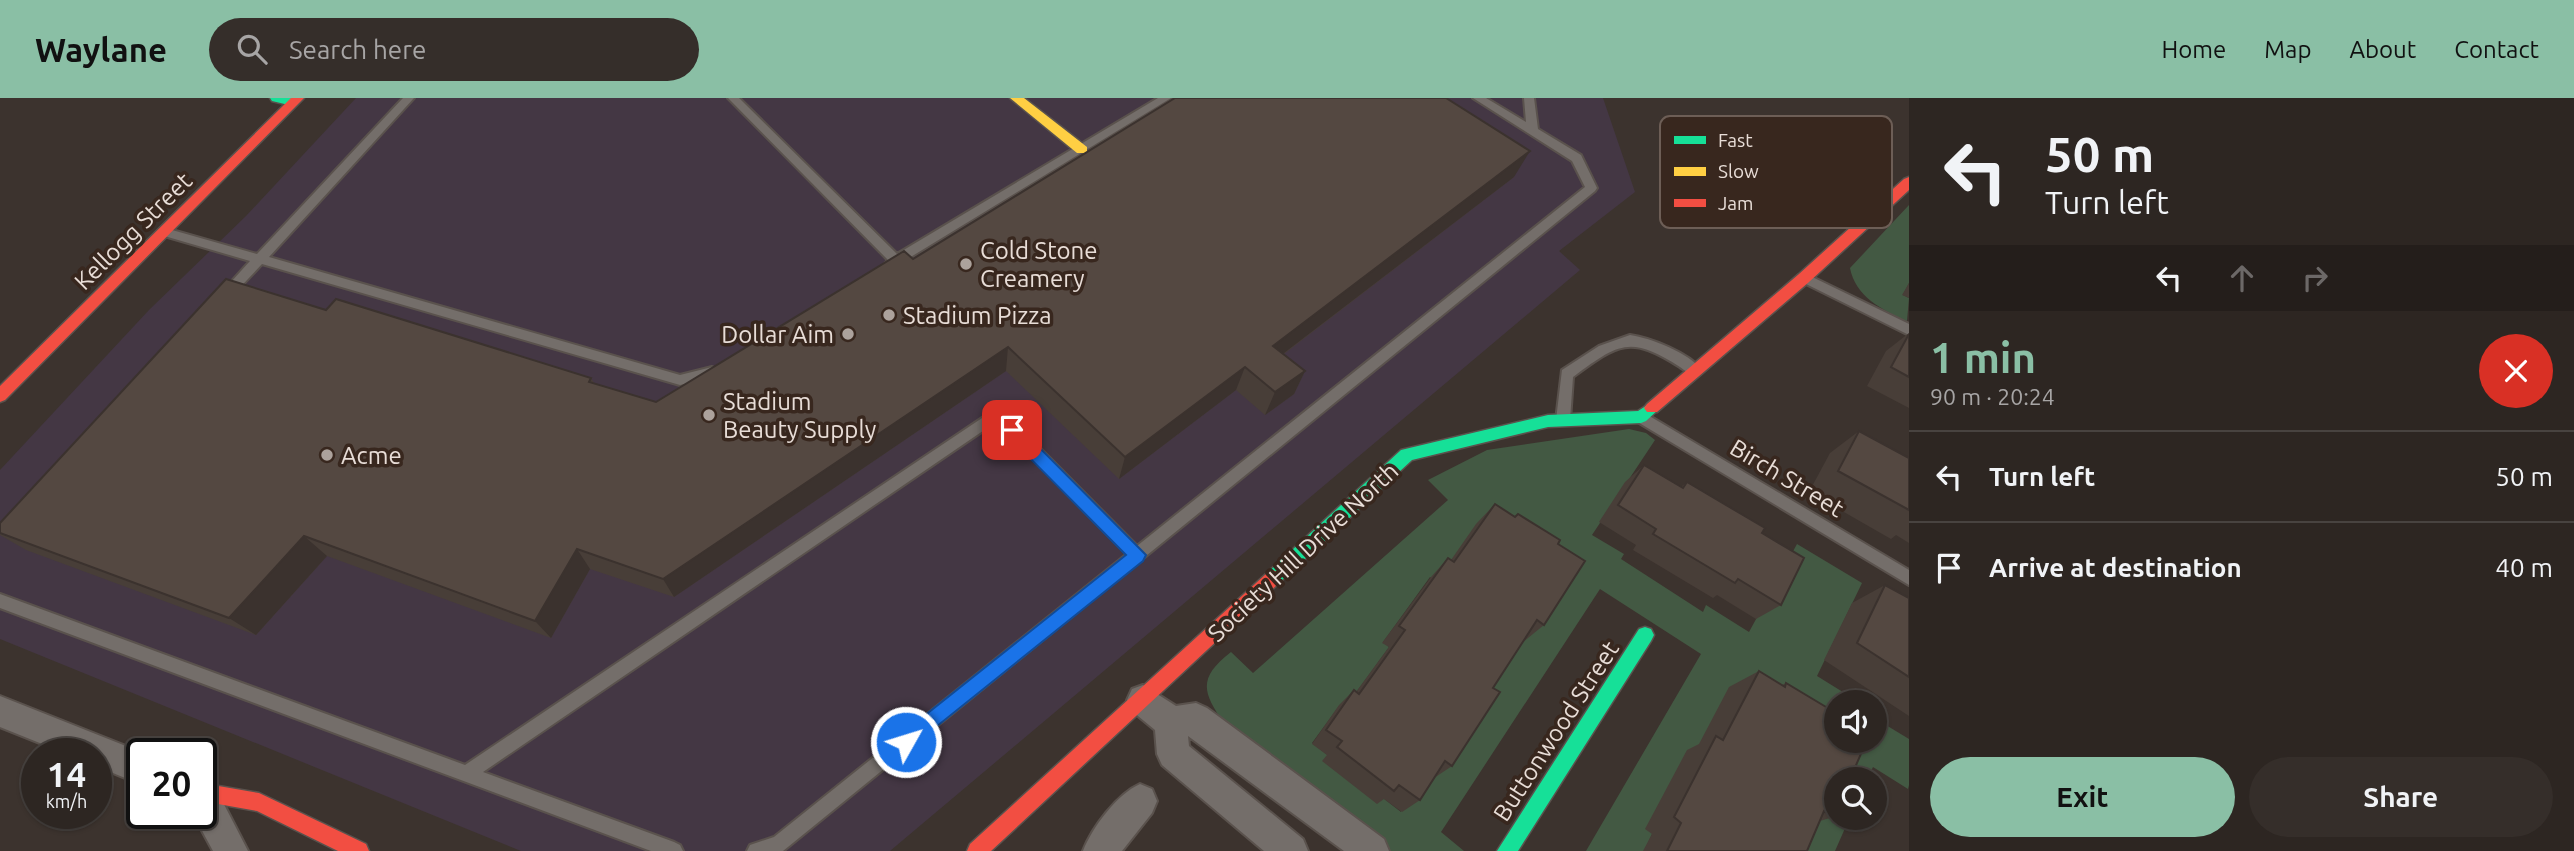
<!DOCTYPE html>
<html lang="en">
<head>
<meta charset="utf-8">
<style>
  :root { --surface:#2d2622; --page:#352e2a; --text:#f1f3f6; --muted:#a7a5a5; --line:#484340; --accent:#8abfa5 }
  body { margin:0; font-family:Ubuntu,sans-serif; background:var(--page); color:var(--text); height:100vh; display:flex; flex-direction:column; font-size:26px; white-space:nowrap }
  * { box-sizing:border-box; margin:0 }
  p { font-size:23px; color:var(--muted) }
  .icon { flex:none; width:38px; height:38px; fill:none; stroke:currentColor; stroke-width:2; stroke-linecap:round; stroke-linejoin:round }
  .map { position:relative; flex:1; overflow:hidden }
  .side { display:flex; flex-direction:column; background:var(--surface); width:665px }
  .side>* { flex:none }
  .hud { background:#2d2622; color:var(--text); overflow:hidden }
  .tools { position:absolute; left:1824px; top:592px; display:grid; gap:14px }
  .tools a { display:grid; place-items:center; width:63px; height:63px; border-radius:50%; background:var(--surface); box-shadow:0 2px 5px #0004,0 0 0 2px var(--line); font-size:35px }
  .speed { position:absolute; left:21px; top:640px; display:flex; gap:14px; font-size:35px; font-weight:700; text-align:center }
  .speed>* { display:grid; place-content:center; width:91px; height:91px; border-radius:50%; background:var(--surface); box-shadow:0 2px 5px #0004,0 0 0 2px var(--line); line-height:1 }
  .speed small { font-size:18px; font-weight:400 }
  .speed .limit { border:4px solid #111; border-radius:10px; background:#fff; color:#111 }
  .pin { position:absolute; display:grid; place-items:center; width:60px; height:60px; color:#fff; margin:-30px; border-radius:14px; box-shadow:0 4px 10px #0006 }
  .me { position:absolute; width:77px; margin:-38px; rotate:51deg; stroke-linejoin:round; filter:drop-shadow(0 0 5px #0008) }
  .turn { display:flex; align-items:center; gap:24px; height:147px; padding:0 21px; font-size:32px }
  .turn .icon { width:91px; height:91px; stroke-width:2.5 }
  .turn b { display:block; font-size:49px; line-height:60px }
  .lanes { display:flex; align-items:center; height:66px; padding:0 21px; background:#0003; justify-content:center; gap:35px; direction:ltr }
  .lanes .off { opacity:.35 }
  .round { display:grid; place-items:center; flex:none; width:74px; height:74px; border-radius:37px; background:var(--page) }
  .summary { display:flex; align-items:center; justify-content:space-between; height:119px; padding:0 21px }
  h1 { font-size:42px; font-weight:700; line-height:52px; color:var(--accent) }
  .button { display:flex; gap:14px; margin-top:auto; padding:14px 21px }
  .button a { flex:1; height:80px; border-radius:42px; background:var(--accent); color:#111; font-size:28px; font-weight:700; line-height:80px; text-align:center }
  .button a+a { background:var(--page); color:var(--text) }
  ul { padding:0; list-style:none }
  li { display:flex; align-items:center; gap:21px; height:91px; padding:0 21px; border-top:2px solid var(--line) }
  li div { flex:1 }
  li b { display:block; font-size:26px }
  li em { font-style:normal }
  header { display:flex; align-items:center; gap:42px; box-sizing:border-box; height:98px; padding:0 35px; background:var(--accent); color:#111 }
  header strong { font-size:33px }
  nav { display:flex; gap:38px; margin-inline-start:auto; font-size:24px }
  .search { width:490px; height:63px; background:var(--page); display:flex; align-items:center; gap:18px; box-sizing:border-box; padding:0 24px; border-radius:38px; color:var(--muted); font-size:26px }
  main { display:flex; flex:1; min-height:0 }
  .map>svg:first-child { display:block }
</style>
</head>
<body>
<header>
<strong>Waylane</strong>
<div class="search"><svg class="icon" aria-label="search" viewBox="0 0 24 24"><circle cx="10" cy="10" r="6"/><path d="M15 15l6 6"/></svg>Search here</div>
<nav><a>Home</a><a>Map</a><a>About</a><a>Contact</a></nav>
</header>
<main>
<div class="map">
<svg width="1909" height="753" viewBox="0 0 1909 753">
  <rect width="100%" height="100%" fill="#3c332e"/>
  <path fill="#443744" d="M356,0H1603L1635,94L1559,153L1580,172L890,753H521L0,541V372L149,212L246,118Z"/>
  <path fill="#435943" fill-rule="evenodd" d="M1909,107V185L1903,197L1909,200L1907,223C1882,212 1855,198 1850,170Z
    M1629,331L1646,335L1655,342L1592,437L1624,456L1621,461L1703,514L1706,507L1749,534L1797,446L1862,485L1817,578L1859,604H1836V642H1874V613L1879,616L1876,621L1909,641V687L1908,691L1873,669L1867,681H1836V719H1850L1835,753H1777L1652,736L1644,753H1586L1701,556L1600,491L1441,734L1464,753H1384L1224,625C1201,593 1199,579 1231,554L1253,575L1448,402L1428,382L1487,352ZM1430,479L1436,483L1401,714L1312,645L1339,608L1344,611L1389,549L1383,544Z"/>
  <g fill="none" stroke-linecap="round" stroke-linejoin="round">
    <defs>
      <path id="lane" d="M403,0H414L269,159L680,277L712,269L719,274L717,278L680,287L262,166L230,200H222L220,197L222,194L250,163L161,137L159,134L165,130L257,156Z
        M728,0H739L897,156L1158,0H1171L891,171L885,166L888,162Z
        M1473,0H1486L1526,24L1524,0H1534L1538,31L1581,57L1597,90L1595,93L783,753H747L750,747L774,739L1127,456L996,324L483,674L674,744L680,747L683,753H651L0,510V496L465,667L997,310L1002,312L1137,448L1585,89L1572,63Z
        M1804,175L1909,226V237L1800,183L1798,180Z
        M1630,237C1651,240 1689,255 1702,272L1700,276C1691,278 1687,274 1680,269C1630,237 1619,245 1573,279L1570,322L1568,326H1558L1556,322L1562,272L1599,248Z
        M1641,313L1909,472V487L1636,323L1634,319L1636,315Z"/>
      <path id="street" d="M1143,587L1176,608L1196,605L1207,610L1384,741L1389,753H1344L1188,638L1189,648L1303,741L1308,753H1264L1162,667L1157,656L1155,632L1132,613L1127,602L1132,591Z
        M0,598L146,656H142V687L96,668V656H67L0,629Z
        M201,681L213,685L248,753H213L193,716H201Z
        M1140,686L1152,691L1157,703L1152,715L1122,753H1083C1092,730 1117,696 1140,686Z"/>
      <path id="fast" d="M270,0H294L299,4L293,8L272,3Z
        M1652,304L1657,306L1660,310L1646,323L1641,325L1548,329L1412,362L1279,485L1273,488L1267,485L1265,480L1267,475L1401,352L1548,317L1638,313Z
        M1645,529L1651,531L1654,537L1651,543L1518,753H1497L1639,531Z"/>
      <path id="slow" d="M1010,0H1024L1087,49V55H1077Z"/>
      <path id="jam" d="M291,0H304L5,302L0,304V288Z
        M1909,79V92L1809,184L1657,314H1647L1644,310L1647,306L1799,176L1904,81Z
        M1273,472L1279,475L1281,480L1279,485L991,753H967L970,746L1267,475Z
        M201,685L259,695L366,746L369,753H338L257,713L201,703Z"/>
    </defs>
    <use href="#lane" stroke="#5a524d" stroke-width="4"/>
    <use href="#street" stroke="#5a524d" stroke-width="4"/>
    <use href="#fast" stroke="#5a524d" stroke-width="3"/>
    <use href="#slow" stroke="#5a524d" stroke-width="3"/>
    <use href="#jam" stroke="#5a524d" stroke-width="3"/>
    <use href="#lane" fill="#746e6a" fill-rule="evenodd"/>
    <use href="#street" fill="#746e6a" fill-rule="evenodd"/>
    <use href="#fast" fill="#16e098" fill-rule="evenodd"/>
    <use href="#slow" fill="#ffcf43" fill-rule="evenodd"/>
    <use href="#jam" fill="#f24e42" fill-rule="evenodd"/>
  </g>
  <path fill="#483e38" d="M1514,79L1284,256L1305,273L1294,296L1265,317L1236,292L1119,381L1006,273L674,499L590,471L551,540L327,458L256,537L26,452L0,437V425L326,212L591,280L594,285L656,304Z
    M1909,185V200L1902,197Z
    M1909,235V310L1867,288L1886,253Z
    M1859,333L1909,360V445L1896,437L1891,441L1809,394L1830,355Z
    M1644,367L1681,389L1687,384L1762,435L1781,507L1756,521L1717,497L1713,500L1633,452L1636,447L1599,424L1625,384Z
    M1495,406L1558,446L1544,527L1523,544L1493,590L1452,668L1434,680L1420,702L1402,714L1384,701L1377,706L1322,663L1327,657L1312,646L1339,607L1354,592L1356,594L1389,549L1382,545L1431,479L1448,460L1451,462L1476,426Z
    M1885,487L1909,500V618L1824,562L1852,505Z
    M1759,573L1782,587L1786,585L1835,621L1833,719L1820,723L1807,753H1643L1652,736L1645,731L1687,652L1699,646L1729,589Z"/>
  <path fill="#3b322e" d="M1530,53L1514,79L1263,271L1273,248Z
    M1008,249L1006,273L674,499L663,481Z
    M1245,269L1236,292L1119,381L1125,359Z
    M1305,273L1294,296L1265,317L1275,294Z
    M304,438L327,458L256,537L229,520Z
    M577,451L590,471L551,540L535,523Z"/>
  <path fill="#544841" stroke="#3b322e" stroke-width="2" d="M1175,0H1446L1530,53L1273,248L1305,273L1275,294L1245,269L1125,359L1008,249L663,481L577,451L535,523L304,438L229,520L0,435V425L226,181L326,212L336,201L591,280L589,284L656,304L904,153L913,161Z
    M1909,236V279L1891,269Z
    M1859,333L1909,360V412L1838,373Z
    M1644,367L1683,390L1687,384L1765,430L1762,435L1804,460L1781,507L1738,481L1735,485L1653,436L1656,431L1618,407Z
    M1495,406L1515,419L1518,416L1560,442L1558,446L1585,463L1544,527L1537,522L1493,590L1500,594L1452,668L1445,663L1420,702L1399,687L1394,693L1337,649L1342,643L1326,632L1354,592L1359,596L1405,532L1399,528L1448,460L1454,464Z
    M1885,487L1909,500V579L1857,545Z
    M1759,573L1785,589L1786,585L1836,615V642H1867L1850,681H1836V713L1833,719L1824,713L1807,753H1667L1681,725L1674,719L1716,638L1723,642Z"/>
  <path fill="#1a73e8" stroke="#114b97" stroke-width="2" d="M1012,326L1018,328L1146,457L1143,463L906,653L899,651L896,644L899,638L1126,457L1007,337L1004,332Z"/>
  <g fill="#aca29c" stroke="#38271e" stroke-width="2.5">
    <circle cx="966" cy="166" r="7"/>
    <circle cx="889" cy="217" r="7"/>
    <circle cx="848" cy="236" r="7"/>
    <circle cx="709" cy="317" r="7"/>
    <circle cx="327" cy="357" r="7"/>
  </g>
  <g text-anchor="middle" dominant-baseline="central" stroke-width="7" stroke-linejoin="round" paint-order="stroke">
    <g font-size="24" fill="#e8ddd7" stroke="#38271e">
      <text transform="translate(133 133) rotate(-45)">Kellogg Street</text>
      <text transform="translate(1787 380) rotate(31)">Birch Street</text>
      <text transform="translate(1303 454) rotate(-43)">Society Hill Drive North</text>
      <text transform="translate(1556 633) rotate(-57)">Buttonwood Street</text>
    </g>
    <g font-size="24" fill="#e8ddd7" stroke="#38271e" text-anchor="start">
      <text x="980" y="152">Cold Stone<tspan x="980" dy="28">Creamery</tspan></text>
      <text x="903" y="217">Stadium Pizza</text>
      <text x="834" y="236" text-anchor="end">Dollar Aim</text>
      <text x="723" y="303">Stadium<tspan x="723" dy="28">Beauty Supply</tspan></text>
      <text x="341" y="357">Acme</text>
    </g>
  </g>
  <rect x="1660" y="18" width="232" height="112" rx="10" fill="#38271e" stroke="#6d5e56" stroke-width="2"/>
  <rect x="1674" y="38" width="32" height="8" fill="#16e098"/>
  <rect x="1674" y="69" width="32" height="9" fill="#ffcf43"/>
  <rect x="1674" y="101" width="32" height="8" fill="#f24e42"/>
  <g font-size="19" fill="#e8ddd7">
    <text x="1718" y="49">Fast</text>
    <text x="1718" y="80">Slow</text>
    <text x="1718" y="112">Jam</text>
  </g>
</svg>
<div class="tools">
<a><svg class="icon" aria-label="sound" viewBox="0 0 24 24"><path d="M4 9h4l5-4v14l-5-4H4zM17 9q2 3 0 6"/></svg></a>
<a><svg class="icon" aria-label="search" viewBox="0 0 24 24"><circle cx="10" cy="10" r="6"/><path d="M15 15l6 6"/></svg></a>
</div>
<div class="speed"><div>14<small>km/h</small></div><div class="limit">20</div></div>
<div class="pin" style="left:1012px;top:332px;background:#d93025"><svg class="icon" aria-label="arrive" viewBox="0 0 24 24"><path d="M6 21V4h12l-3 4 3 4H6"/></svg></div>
<svg class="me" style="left:906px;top:644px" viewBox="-20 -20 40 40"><circle r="17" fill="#1a73e8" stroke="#fff" stroke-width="3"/><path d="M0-11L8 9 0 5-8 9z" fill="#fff"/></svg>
</div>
<section class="side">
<div class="hud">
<div class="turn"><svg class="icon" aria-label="left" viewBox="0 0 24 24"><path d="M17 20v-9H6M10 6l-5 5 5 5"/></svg><div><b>50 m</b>Turn left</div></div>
<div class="lanes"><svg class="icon" aria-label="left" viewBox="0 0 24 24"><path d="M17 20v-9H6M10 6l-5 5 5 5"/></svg><svg class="icon off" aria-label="ahead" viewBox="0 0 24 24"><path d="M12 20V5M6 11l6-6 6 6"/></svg><svg class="icon off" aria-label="right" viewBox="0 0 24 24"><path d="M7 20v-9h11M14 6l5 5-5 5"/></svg></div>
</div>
<div class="summary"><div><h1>1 min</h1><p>90 m · 20:24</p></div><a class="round" style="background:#d93025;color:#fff"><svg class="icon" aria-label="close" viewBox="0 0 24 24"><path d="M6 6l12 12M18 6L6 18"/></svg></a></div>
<ul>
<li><svg class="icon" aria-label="left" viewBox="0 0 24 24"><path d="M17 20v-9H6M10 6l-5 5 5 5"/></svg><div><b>Turn left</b></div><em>50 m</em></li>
<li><svg class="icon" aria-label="arrive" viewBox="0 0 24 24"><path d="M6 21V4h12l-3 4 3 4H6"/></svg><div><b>Arrive at destination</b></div><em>40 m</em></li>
</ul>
<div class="button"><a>Exit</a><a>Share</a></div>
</section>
</main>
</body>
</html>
